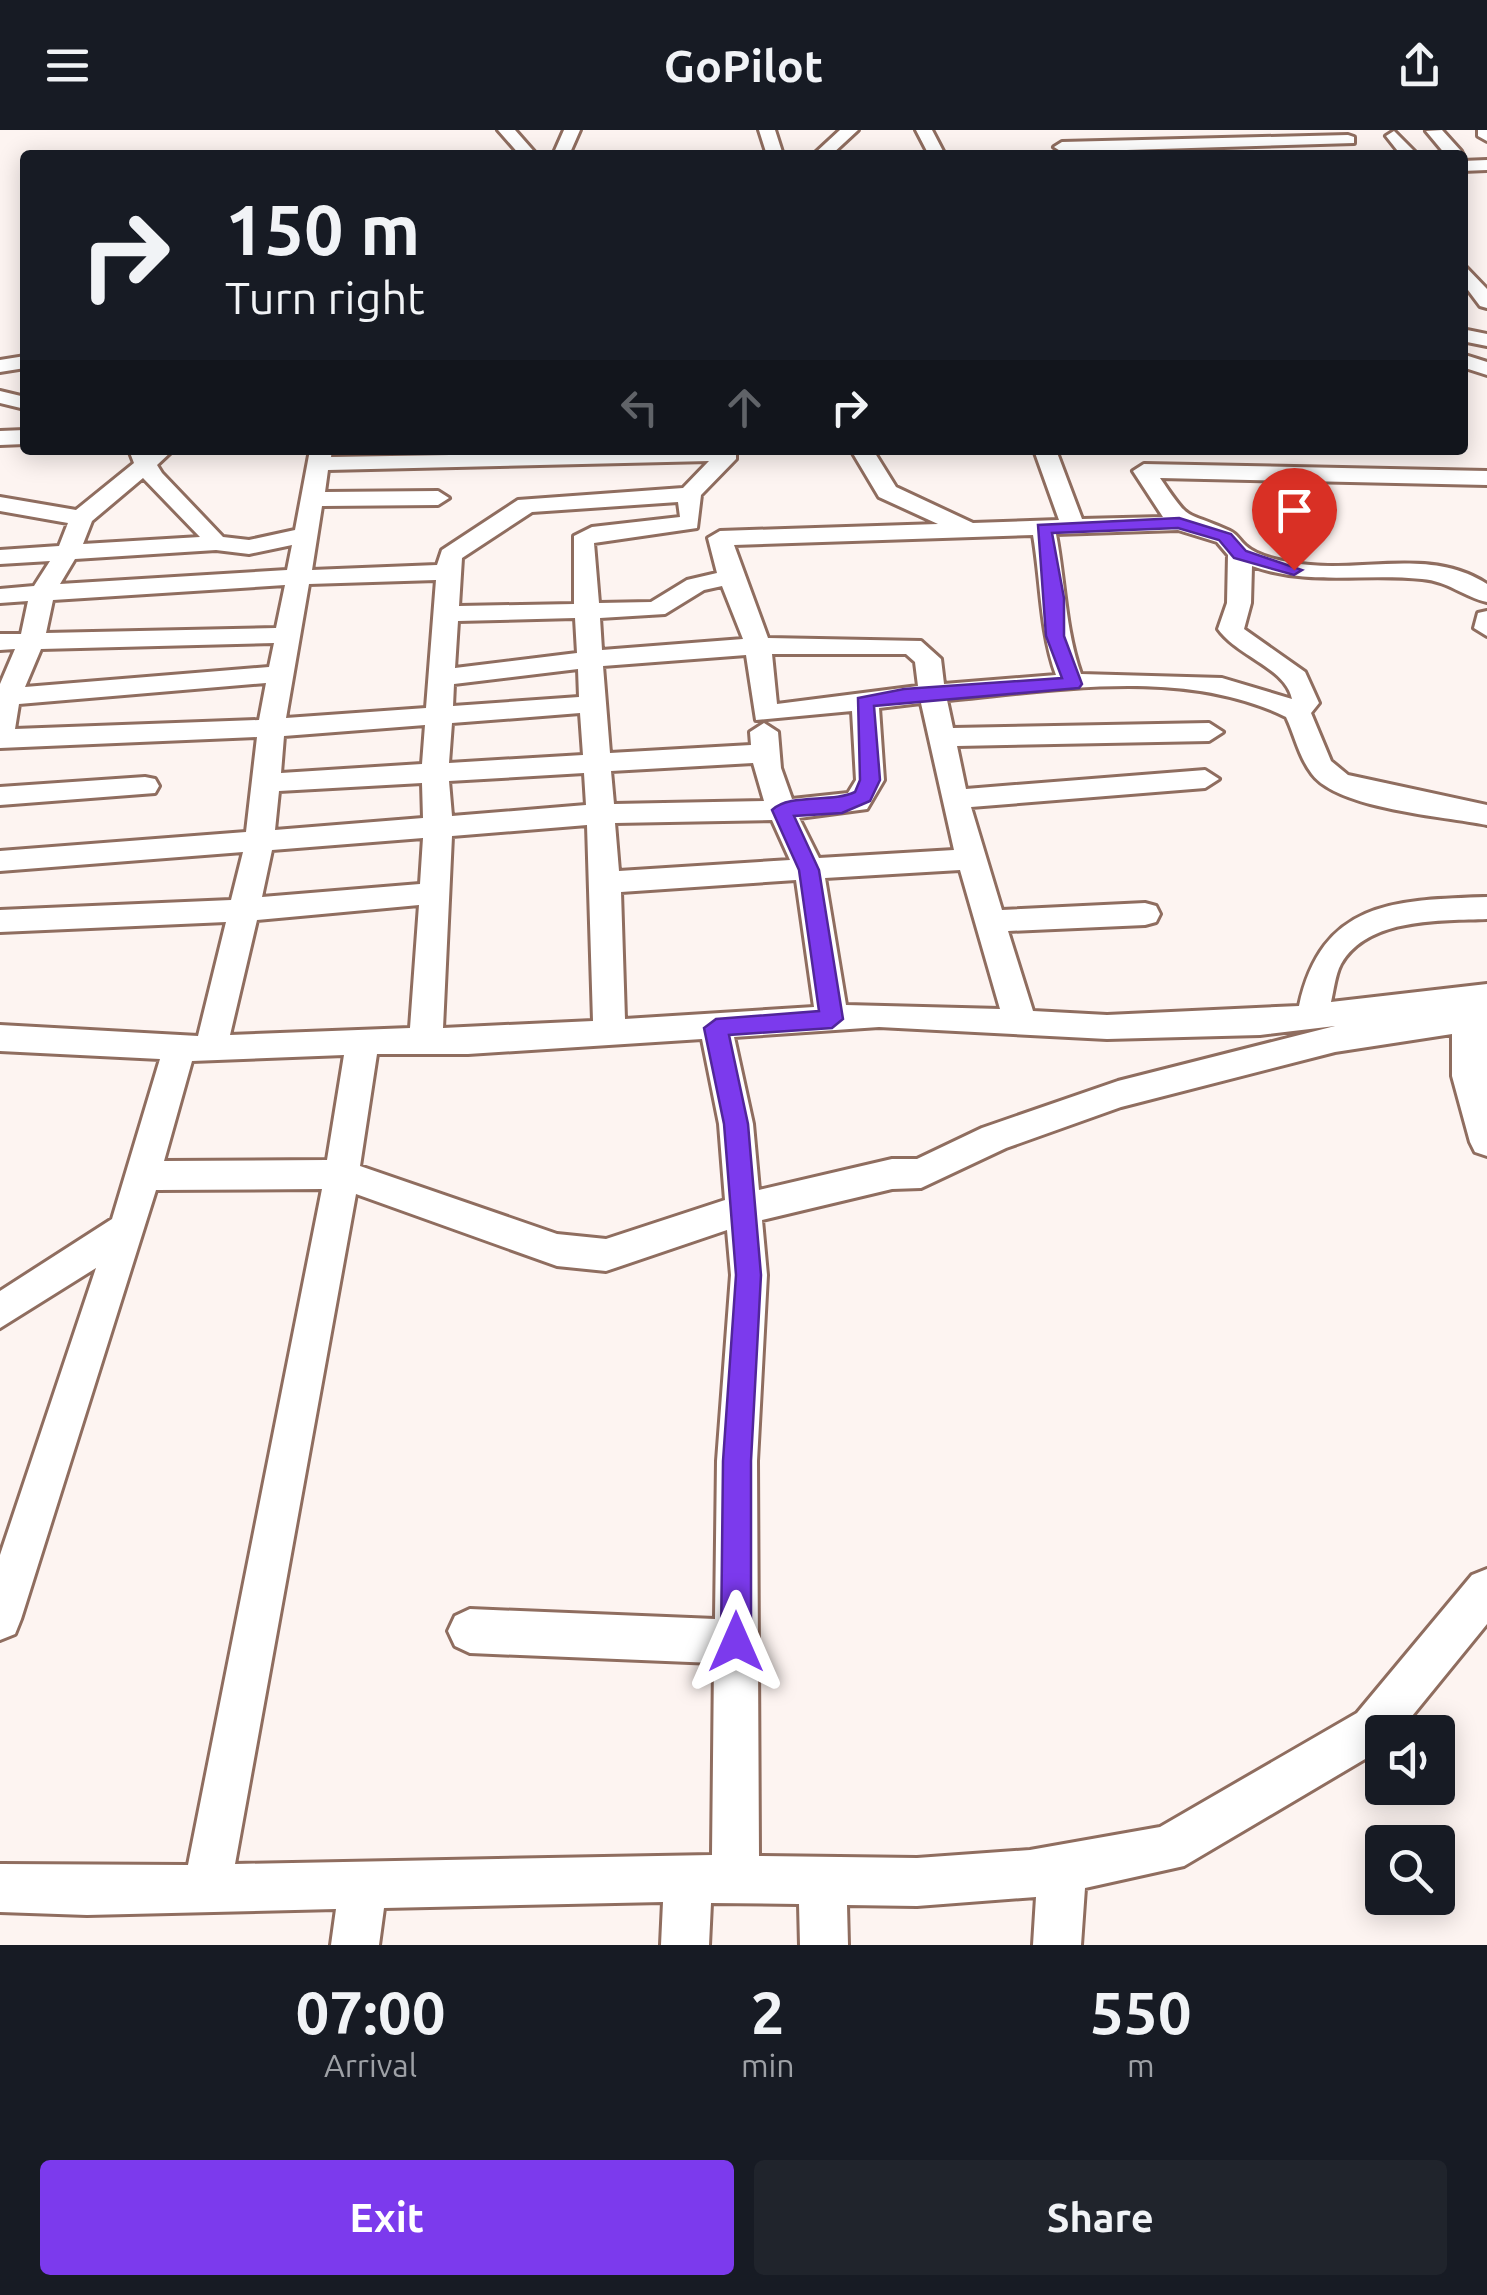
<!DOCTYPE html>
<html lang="en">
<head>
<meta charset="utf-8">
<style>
  :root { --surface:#171b24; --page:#20242c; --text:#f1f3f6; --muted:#9ea1a6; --accent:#7c3aed }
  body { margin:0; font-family:Ubuntu,sans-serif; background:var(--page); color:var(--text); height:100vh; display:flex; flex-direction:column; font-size:38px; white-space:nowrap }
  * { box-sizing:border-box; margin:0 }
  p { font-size:32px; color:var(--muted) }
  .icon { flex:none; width:55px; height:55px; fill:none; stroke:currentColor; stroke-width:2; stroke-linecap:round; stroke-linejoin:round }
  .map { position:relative; height:1815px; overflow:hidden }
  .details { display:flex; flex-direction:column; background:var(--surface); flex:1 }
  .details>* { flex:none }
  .guide { position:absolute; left:20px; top:20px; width:1448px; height:305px; border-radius:10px; box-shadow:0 5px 25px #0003; background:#171b24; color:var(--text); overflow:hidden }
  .tools { position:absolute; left:1365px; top:1585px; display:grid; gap:20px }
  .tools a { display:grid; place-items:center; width:90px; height:90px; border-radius:10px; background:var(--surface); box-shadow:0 5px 25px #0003; font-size:50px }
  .pin { position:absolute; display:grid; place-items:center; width:85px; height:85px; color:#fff; margin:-102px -42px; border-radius:50% 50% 50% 0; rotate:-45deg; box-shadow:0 0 10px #0007 }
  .pin .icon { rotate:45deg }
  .me { position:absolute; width:110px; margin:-55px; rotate:0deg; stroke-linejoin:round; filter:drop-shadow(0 0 8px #0008) }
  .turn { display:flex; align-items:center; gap:35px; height:210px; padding:0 40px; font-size:45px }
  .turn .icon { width:130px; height:130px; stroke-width:2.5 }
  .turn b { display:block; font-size:70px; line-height:85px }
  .lanes { display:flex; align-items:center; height:95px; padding:0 40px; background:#0003; justify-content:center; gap:50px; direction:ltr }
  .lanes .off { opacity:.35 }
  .eta { display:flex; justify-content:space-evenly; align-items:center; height:170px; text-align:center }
  .eta b { font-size:60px; font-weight:600; line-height:70px }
  .action { display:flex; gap:20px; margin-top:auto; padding:20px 40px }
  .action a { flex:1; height:115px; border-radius:10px; background:var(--accent); color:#fff; font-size:40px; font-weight:600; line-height:115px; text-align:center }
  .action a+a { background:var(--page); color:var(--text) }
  header { display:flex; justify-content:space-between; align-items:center; height:130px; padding:0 40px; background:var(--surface); font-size:45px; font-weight:600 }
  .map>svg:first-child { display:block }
</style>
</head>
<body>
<header><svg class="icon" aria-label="menu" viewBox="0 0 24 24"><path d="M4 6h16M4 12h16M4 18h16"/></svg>GoPilot<svg class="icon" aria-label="share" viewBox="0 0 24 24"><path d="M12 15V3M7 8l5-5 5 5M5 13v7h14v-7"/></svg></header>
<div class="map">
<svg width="1487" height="1815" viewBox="0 0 1487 1815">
  <rect width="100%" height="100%" fill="#fdf4f1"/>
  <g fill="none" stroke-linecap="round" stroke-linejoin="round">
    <defs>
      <path id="minor" d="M498,0H515L537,25H520Z
        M564,0H580L569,25H553Z
        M759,0H775L783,25H767Z
        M840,0H858L831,25H813Z
        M916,0H932L945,25H929Z
        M1442,0L1461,21L1463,25L1462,26L1446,25L1426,1Z
        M1478,0H1487V11L1478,6Z
        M1394,1L1418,25H1401L1386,6Z
        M1348,5L1354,7V13L1062,22L1054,17L1062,12Z
        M1487,30V40L1462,41V31Z
        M1462,133L1487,159V178L1480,176L1462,152Z
        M1462,199L1487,204V216L1462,211Z
        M1462,224L1487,232V245L1462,237Z
        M25,226V238L0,242V230Z
        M0,261L25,267V279L0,273Z
        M25,300V314L0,315V301Z
        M129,320H173L157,335L162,343L223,407L249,410L295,400L310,320H332L331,327L736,320V329L701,365L697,398L594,413L599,473L651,472L687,450L717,443L708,408L720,401L938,394L879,367L851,320H873L896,357L973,393L1059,390L1034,320H1056L1082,389L1163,387L1133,341L1144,334L1487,341V355L1160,348C1192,395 1182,379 1230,401C1237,404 1240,411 1246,416C1256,425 1277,430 1289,432C1354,446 1428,415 1487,454V472C1464,467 1448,451 1422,449C1364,443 1308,456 1252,436L1251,473L1244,499L1305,542L1319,573L1311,583L1331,631L1348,645L1487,675V695C1443,686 1338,679 1312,644C1299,627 1295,606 1286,587C1185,537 1056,560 947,570L953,598L1209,593L1223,602L1209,611L957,616L966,659L1205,640L1219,649L1205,658L971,677L1002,780L1145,773L1156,776L1160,784L1156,792L1145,795L1008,801L1033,881L1107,885L1299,876C1322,771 1394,770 1487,767V789C1441,791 1368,787 1341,834C1335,845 1334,860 1331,872L1487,854V1026L1475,1022L1470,1012L1452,946V904L1335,922L1121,977L1006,1018L921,1058L892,1059L762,1090L767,1145L757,1331L759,1726L917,1728L1030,1720L1160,1697L1357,1583L1472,1445L1487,1439V1494L1399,1602H1382V1619L1184,1736L1085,1758L1081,1815H1033L1036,1767L917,1776L847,1775L848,1815H800L799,1774L711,1773L709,1815H661L663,1772L384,1778L379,1815H331L336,1779L87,1785L0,1782V1734L188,1735L322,1059L156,1060L21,1489L15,1504L0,1510V1425L96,1138L0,1198V1161L112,1089L160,929L0,921V895L198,906L226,792L0,802V780L231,770L243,722L0,741V721L246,702L257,607L0,618V554L15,519L0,520V504H21L28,471L0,473V459L34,456L50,431L0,434V420L59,416L68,393L0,381V367L76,380L134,333ZM709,331L683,358L518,370L442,420L437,435L312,440L322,376L438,375L449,368L438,361L325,362L328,340ZM143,348L200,407L83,414L92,391ZM678,372L680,387L592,397L574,406V474L459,476L462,428L532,382ZM1178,400L1217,412L1228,425L1227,473L1218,499C1238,527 1286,538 1292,569L1222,548L1081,544C1065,499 1065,451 1056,404ZM1033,405C1041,452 1040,500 1056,545L944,554L941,529L921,511L768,508L734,415ZM292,415L287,440L60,454L75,429L216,420L249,424ZM436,450L426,578L286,588L309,454ZM285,455L276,498L46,503L53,470ZM722,456L743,509L602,520L600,488L665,484L704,460ZM575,488L577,523L455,538L458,491ZM274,513L269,537L25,557L41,519ZM772,524H906L915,532L918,556L777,574ZM746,525L756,590L852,581L856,650L848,663L792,669L781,638L778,602L764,593L750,602L751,615L610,623L603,536ZM578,539L579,567L453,576L454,554ZM266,553L259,590L15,599L19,574ZM921,573L954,720L819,728L799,688L867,679L884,650L879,578ZM580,583L583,625L449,633L452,593ZM425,595L422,634L281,643L284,606ZM753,633L764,671L614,674L611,641ZM584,643L586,675L452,686L449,651ZM422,653L423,688L275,700L279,661ZM772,690L790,730L619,741L615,693ZM587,695L593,891L443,898L452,706ZM423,708L420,754L262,767L272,720ZM960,740L1000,879L846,875L825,748ZM796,750L814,877L625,889L621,762ZM419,775L410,898L230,905L257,790ZM1335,896L1118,951L982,998L917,1029H892L759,1060L753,994L734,907L879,897L1107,909L1260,905ZM702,909L719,994L725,1070L606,1109L557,1104L360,1036L377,924H468ZM344,925L327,1030L164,1031L192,931ZM356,1064L557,1136L606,1141L727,1100L731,1145L717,1331L715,1489L470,1479L455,1486L448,1501L455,1516L470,1523L714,1533L712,1725L235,1734Z
        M1487,481V506L1474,498L1478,483Z
        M145,647L155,649L159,656L155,663L0,675V657Z"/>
    </defs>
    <use href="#minor" stroke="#8f6d5f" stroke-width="6"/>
    <use href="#minor" fill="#fff" fill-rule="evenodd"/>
  </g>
  <path fill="#7c3aed" stroke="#51269a" stroke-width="2.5" d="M1179,388L1231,404L1246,421L1302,440L1294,445L1234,428L1219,410L1178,398L1052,403L1064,468V506L1082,554L1079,558L874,576L880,650L870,671L842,683L794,686L819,740L843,889L832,898L729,905L748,994L761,1145L751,1331V1512L747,1522L736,1527L725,1522L721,1512L723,1331L736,1145L724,994L704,898L716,889L819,881L799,740L772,680C789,663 832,673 855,662L860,650L858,568L904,559L1062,548L1046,506L1038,395Z"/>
</svg>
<div class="tools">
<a><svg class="icon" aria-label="sound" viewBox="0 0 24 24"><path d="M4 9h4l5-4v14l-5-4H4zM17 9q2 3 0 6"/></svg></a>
<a><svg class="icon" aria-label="search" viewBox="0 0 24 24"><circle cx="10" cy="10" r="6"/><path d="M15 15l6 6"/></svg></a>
</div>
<div class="pin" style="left:1294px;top:440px;background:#d93025"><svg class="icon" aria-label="arrive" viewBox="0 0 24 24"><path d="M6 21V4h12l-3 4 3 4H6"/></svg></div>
<svg class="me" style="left:736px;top:1512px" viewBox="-20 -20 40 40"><path d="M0-17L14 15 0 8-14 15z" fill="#7c3aed" stroke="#fff" stroke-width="4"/></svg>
<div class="guide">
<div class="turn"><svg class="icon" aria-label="right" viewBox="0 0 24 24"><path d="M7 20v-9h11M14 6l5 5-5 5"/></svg><div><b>150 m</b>Turn right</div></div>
<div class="lanes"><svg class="icon off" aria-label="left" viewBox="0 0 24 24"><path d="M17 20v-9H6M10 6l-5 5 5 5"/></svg><svg class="icon off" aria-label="ahead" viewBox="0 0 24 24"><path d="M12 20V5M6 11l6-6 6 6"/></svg><svg class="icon" aria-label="right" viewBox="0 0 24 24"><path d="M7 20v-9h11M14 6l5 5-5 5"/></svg></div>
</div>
</div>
<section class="details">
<div class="eta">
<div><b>07:00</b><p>Arrival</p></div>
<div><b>2</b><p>min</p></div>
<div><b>550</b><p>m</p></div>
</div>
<div class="action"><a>Exit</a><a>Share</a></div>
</section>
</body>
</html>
